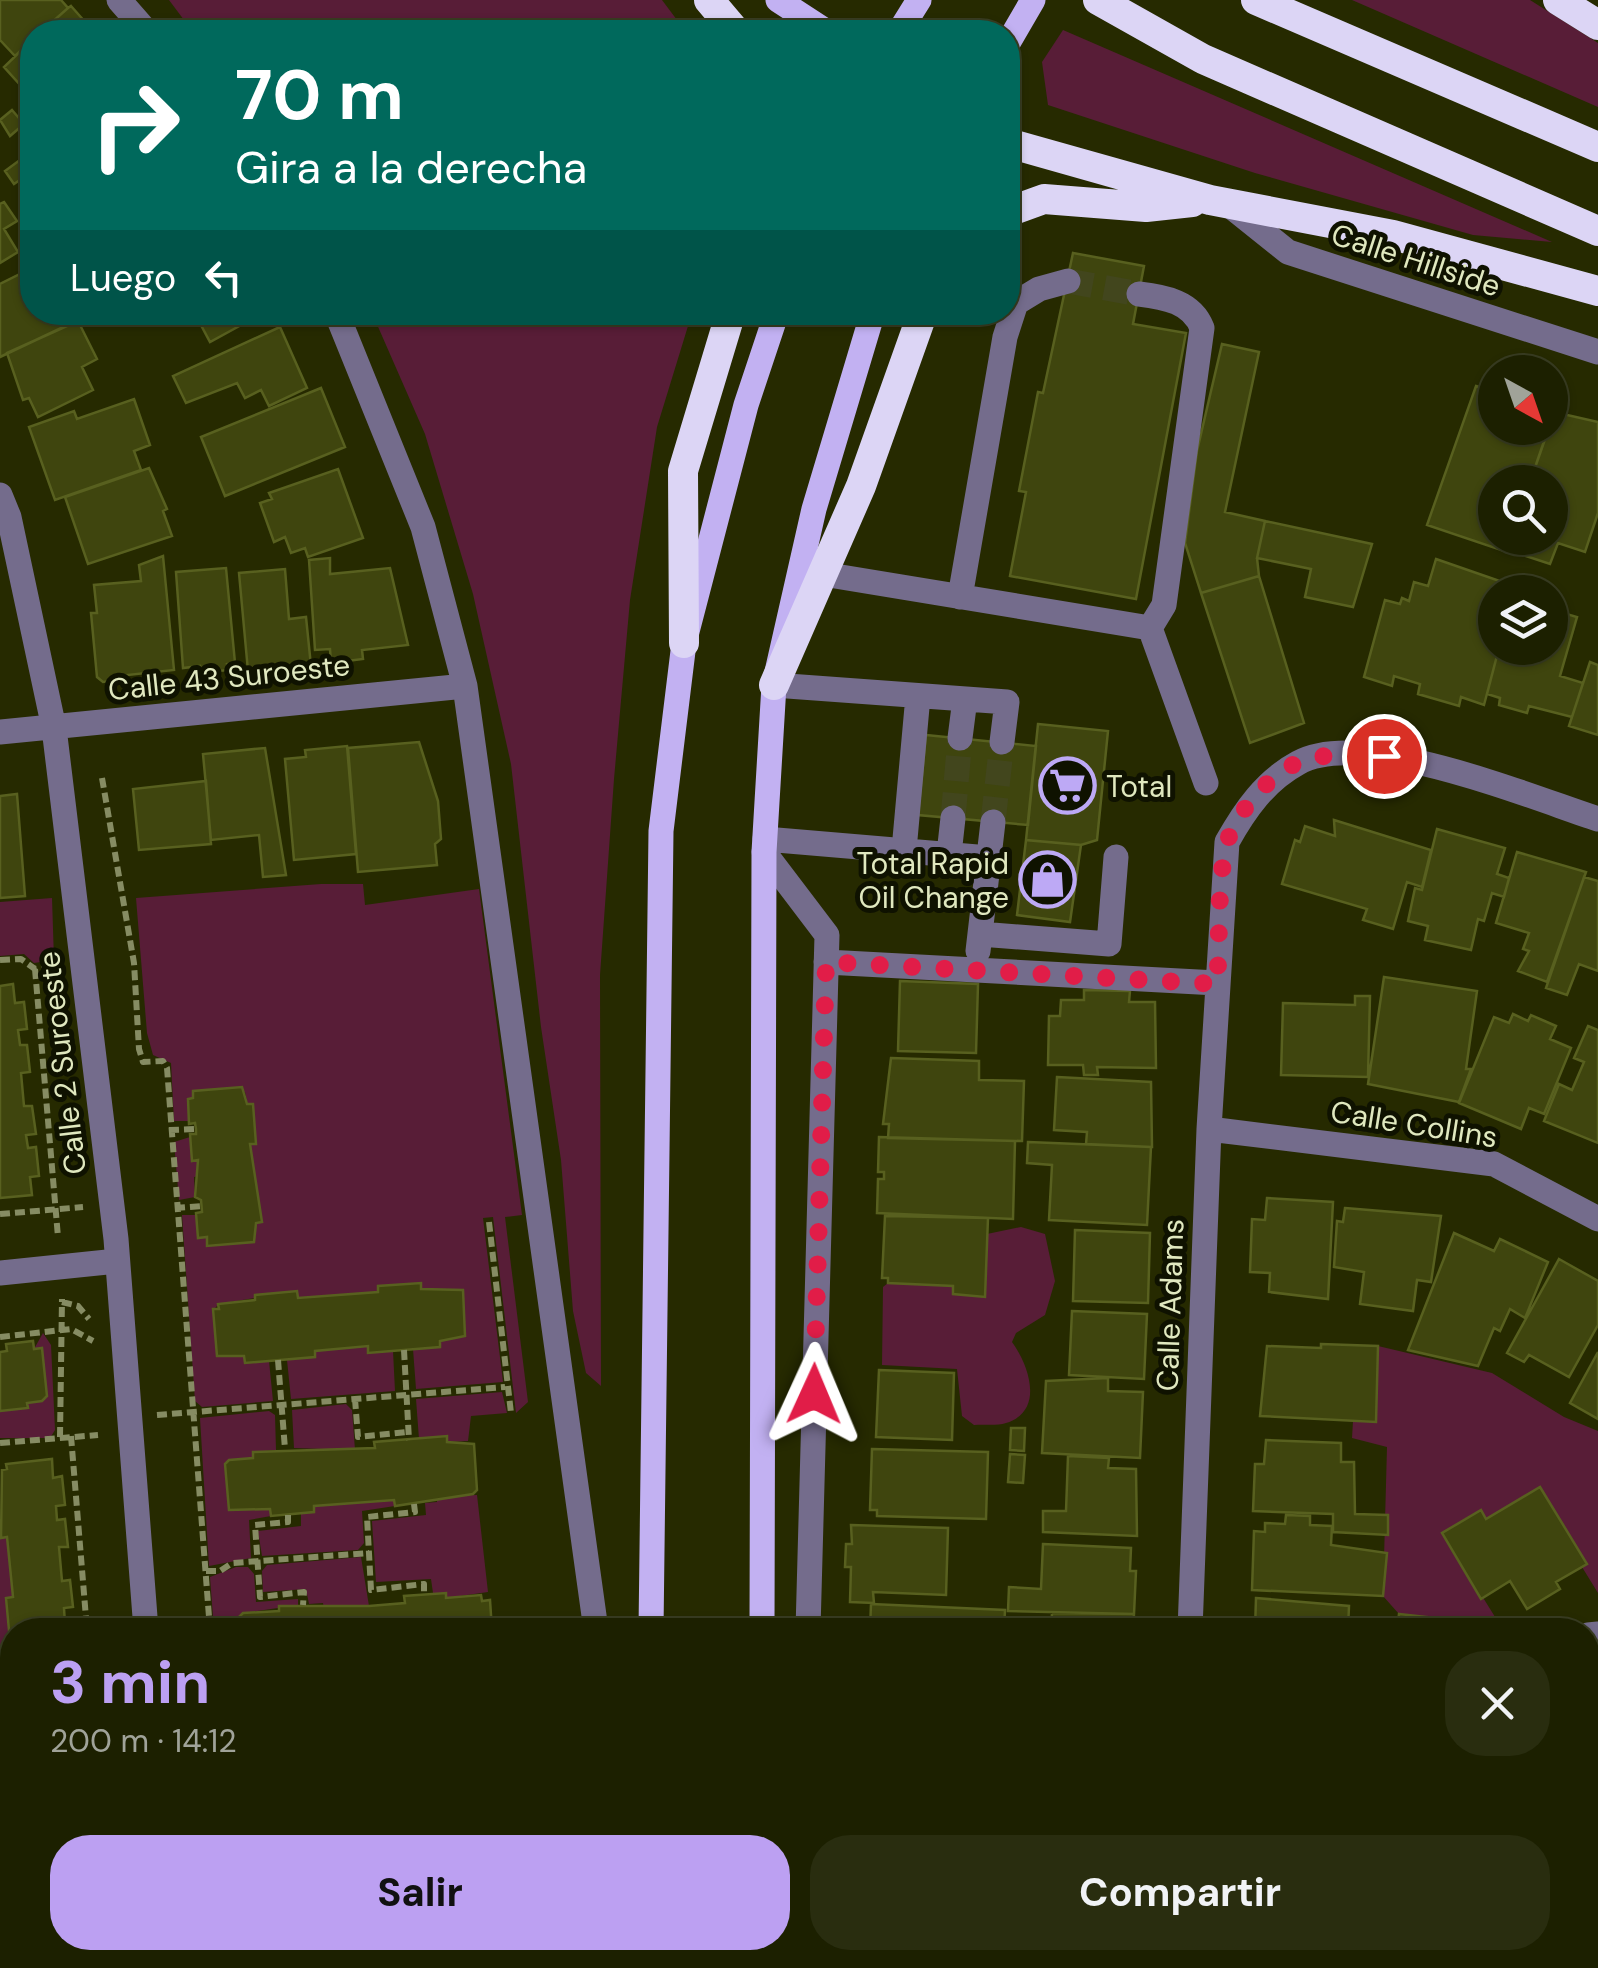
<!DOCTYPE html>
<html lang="es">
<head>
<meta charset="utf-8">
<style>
  :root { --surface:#1c2000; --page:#292d0f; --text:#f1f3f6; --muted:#a0a399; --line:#3a3e22; --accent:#bca0f2 }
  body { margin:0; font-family:"DM Sans",sans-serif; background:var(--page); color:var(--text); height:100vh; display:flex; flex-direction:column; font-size:38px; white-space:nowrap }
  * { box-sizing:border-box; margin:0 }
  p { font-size:32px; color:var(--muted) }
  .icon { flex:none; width:55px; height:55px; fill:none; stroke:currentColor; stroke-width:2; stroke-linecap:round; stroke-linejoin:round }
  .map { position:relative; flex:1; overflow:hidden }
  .sheet { position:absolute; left:0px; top:1618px; width:1600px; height:352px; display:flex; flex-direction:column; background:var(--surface); border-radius:40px 40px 0 0; box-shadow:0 2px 8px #0004,0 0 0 2px var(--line) }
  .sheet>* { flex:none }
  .hud { position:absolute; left:20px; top:20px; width:1000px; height:305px; border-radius:40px; box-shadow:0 2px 8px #0004,0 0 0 2px var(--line); background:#00695c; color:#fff; overflow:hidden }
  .needle { width:65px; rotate:140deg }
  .tools { position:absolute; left:1478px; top:355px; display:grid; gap:20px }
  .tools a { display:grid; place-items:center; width:90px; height:90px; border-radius:50%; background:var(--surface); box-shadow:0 2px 8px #0004,0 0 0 2px var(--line); font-size:50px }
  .pin { position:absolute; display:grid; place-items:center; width:85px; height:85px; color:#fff; margin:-42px; border:5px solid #fff; border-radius:50%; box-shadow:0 2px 10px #0007 }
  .me { position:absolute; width:110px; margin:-55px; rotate:1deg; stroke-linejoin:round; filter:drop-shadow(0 0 8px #0008) }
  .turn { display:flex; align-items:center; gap:35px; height:210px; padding:0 50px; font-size:45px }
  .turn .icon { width:130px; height:130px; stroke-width:2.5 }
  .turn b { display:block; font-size:70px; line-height:85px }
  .then { display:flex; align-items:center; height:95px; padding:0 50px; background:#0003; gap:20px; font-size:38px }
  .round { display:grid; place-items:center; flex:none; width:105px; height:105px; border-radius:40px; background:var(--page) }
  .headline { display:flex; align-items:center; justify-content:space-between; height:170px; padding:0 50px }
  h1 { font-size:60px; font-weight:700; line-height:75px; color:var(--accent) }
  .cta { display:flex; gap:20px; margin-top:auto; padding:20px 50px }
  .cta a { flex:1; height:115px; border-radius:40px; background:var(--accent); color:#111; font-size:40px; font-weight:700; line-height:115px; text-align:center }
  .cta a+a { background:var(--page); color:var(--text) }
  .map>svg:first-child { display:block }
</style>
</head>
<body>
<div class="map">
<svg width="1598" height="1968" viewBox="0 0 1598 1968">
  <rect width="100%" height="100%" fill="#262a00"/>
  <path fill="#581d37" d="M169,0H662L686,32H193Z
    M1352,0H1530L1598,43V107Z
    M1063,30L1552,242L1473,235L1255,173L1048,105L1042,62Z
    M372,313H692L657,427L630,600L614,779L600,975L601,1386L586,1373L573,1311L561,1160L541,1027L511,764L473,594L425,434Z
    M321,884H363L365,905L479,889L522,1215L505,1217L528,1402L516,1413L493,1217L483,1218L503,1382L416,1389L413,1349L439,1347L440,1341L465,1335L463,1291L421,1289V1283L379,1286L378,1292L298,1298L296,1291L219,1304L213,1310L217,1356H244L245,1363L269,1361L273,1401L202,1407L195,1401L182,1215H196L198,1237H207V1246L256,1236V1223L262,1222L250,1144L256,1143L245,1092L189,1099V1121H174L171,1063L153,1055L147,1033L136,898Z
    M52,898L54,960L34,963L24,954L0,956V902Z
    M190,1137L192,1160H198L199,1176L194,1177L195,1197L179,1200L174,1142Z
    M1021,1227L1045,1234L1055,1281L1045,1315L1016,1333L1012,1342C1029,1365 1045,1411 1006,1423C997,1426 984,1424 974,1425L962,1416L957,1369L882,1365L883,1287L888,1283L953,1286L954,1294L985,1297L987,1234Z
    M43,1333L51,1345L55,1430L50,1438H0V1411L27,1408V1403L42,1401L47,1395L42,1348L34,1349Z
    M368,1346L369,1353L393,1351L395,1391L291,1399L287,1360L315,1357V1351Z
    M1378,1346L1492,1373L1564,1417L1598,1431V1593L1582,1567L1586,1563L1540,1487L1486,1519L1481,1511L1443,1533L1500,1625L1399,1614L1383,1596L1387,1447L1352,1438L1353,1421L1376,1422Z
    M502,1392L507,1413L471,1416L468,1441L447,1442L446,1436L419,1439L416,1399Z
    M346,1404L352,1410L355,1450L294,1448L292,1410Z
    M269,1411L275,1415L276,1450L254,1452L253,1458L230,1460L225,1465L229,1510L270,1509L271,1516L249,1520L251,1558L209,1566L200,1418Z
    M477,1495L488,1592L446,1598L445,1593H433L431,1579L376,1582L372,1521L426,1515L425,1503L437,1502V1496Z
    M394,1500L395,1506L362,1511L364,1543L358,1550L262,1556L258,1531L301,1526V1514L314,1512V1506Z
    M0,1528L1,1538L7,1537L13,1597L6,1599L12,1641V1706H0Z
    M361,1557L369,1606L324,1609L323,1603L309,1604L306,1589L263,1592L262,1571L267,1565Z
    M236,1567H248L254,1574L256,1602L298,1599V1605L244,1613L239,1618L240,1630H214L210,1577Z
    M0,1727L6,1812H12V1958H18V1968H0Z"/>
  <path fill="#3f450e" stroke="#58601f" stroke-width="2.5" d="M0,0H61L68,8L41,32H32V40L15,56L0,40Z
    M71,6L94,32H41L68,8Z
    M32,40V98L4,67Z
    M12,110L24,124L10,136L0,120Z
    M20,160L30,173L14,184L5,171Z
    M4,202L17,221L4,229L18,252L0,263V204Z
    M1073,253L1144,266L1133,324L1186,333L1136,599L1010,576L1026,492L1019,491L1038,392L1043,393Z
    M32,268V312H95L0,357V284Z
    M194,312H265L210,342Z
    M78,321L97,359L82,367L93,390L38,417L29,398L23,400L7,353Z
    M280,327L307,388L269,406L261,390L245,398L237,383L186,403L173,376Z
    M1222,344L1259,352L1225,512L1265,521L1257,558L1259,576L1201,593L1185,543L1197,451Z
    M1476,386L1495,392V428H1549L1530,482H1495V538H1512L1507,552L1427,525Z
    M321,388L345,447L225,496L201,437Z
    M134,399L150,445L134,451L141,470L55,500L29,427L74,411L77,419Z
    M1554,412L1598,422V513L1585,552L1558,543L1550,564L1508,550L1512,538H1550V482H1530Z
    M149,468L167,509L163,511L172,536L88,564L65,497Z
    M338,469L363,538L308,557L305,548L291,553L285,537L274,542L260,503L272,499L269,493Z
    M1265,521L1372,544L1353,607L1305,597L1311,569L1257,558Z
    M163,556L174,670L118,676L119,680L103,682L97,677L91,613H97L94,585L141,581L139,565Z
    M330,558V574L390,568L408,645L362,650L363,659L331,663L330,649L315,650L309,560Z
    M1436,559L1517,587L1515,592H1495V648H1499L1484,705L1461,697L1459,706L1418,694L1420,684L1394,676L1392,686L1364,677L1385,600L1400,604L1402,598L1409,601L1414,582L1428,586Z
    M226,568L235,663L227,664L228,670L201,673L200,666L183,668L176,572Z
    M285,569L289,619L306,617L311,666L248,671L239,573Z
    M1259,576L1304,723L1250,743L1201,593Z
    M1553,610L1577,617L1560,676L1583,683L1572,717L1529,706L1527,713L1499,705L1500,698L1487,694L1499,648H1550Z
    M1590,662L1598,665V735L1569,726Z
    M1038,724L1108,731L1097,840L1081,845L1026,840Z
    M926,735L1036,746L1028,825L918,815Z
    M419,742L438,801L441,839L435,844L437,865L358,872L348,748Z
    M347,746L356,854L294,860L285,759L306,757L305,750Z
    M265,748L286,875L263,877L259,835L211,840L203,754Z
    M206,781L211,844L139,850L133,789Z
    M17,794L25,896L0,898V796Z
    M1334,820L1431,850L1422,887L1407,882L1393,929L1363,920L1367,909L1282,884L1295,840L1300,842L1305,826L1335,836Z
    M1437,829L1505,848L1497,874L1509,878L1504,897L1492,893L1484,921L1478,919L1471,950L1425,940L1428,926L1408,921L1415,888L1422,890Z
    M1026,840L1081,845L1070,922L1017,915Z
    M1517,852L1586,872L1547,982L1518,971L1529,951L1523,949L1529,933L1496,923Z
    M1584,877L1598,881V971L1579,964L1567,995L1546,988Z
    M1384,977L1477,991L1466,1069H1471L1459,1102L1368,1084Z
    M900,981L978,984L976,1053L898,1051Z
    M13,984L15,1003L24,1002L27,1029L18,1030L20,1045H27L30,1072L21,1073L24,1106H32L36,1134L26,1135L28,1148L36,1147L39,1176L30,1177L32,1195L0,1198V986Z
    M1084,990L1130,991L1129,1002H1155L1156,1068L1097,1067L1098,1075H1084L1083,1065H1048L1049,1016H1060L1061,1000H1084Z
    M1355,996H1370L1368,1077L1281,1075L1283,1003L1355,1005Z
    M1513,1014L1528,1021L1531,1015L1556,1026L1550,1039L1571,1048L1544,1114L1529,1108L1521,1129L1459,1103L1494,1017L1509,1023Z
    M1588,1026L1598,1030V1143L1544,1121L1559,1084L1572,1090L1584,1062L1574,1058Z
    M891,1058L979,1061V1080L1024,1081L1022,1141L888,1138L889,1124H883Z
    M1057,1077L1151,1082L1152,1147L1086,1144L1087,1132L1054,1130Z
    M242,1087L247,1104H253L256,1144H250L262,1222L256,1223L254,1242L207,1246V1237L198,1238L196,1213L202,1212L201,1200L195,1197L198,1160L192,1161L190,1134H196V1129L195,1123L189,1124L188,1099L193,1098V1091Z
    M879,1137L1015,1141L1013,1219L877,1213L878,1179H884V1172H878Z
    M1028,1142L1151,1147L1147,1225L1049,1220L1052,1165L1027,1163Z
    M1267,1198L1333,1202L1328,1299L1269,1292L1270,1273L1250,1272L1252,1219L1265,1220Z
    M1345,1208L1441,1216L1431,1282L1417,1280L1413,1311L1360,1304L1364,1272L1334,1267L1337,1221L1343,1222Z
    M885,1216L988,1218L985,1297L953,1294V1286L888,1283V1278H882Z
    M1075,1230L1150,1233L1148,1303L1073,1301Z
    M1454,1233L1494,1251L1500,1239L1548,1262L1525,1318L1510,1309L1500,1331L1494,1328L1478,1366L1408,1350Z
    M1559,1259L1598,1281V1325L1569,1377L1529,1355L1524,1362L1507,1353Z
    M421,1283V1289L463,1290L465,1336L440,1341V1347L368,1353V1346L315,1351V1357L245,1363L244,1356H217L213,1309H219L218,1304L255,1300V1295L297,1291L298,1298L378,1292V1286Z
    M1072,1311L1147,1314L1144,1379L1069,1375Z
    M33,1341L34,1349L42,1348L47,1396L42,1401L27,1403L28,1408L0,1411V1352L7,1351L6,1344Z
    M1321,1344L1378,1346L1376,1422L1260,1416L1267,1346L1321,1348Z
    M1598,1352V1419L1570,1403Z
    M879,1370L954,1373L952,1440L876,1437Z
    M1108,1378V1391L1143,1392L1140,1458L1042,1453L1046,1381Z
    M1011,1428H1025L1024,1451L1010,1450Z
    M447,1436V1442L474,1444L477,1490L473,1494L395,1506L394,1500L314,1506V1512L271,1516L270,1509L229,1510L225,1464L229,1460L253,1458V1452L375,1448L374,1442Z
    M1266,1440L1341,1443V1462H1354L1355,1514L1388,1515V1535L1333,1532V1514L1253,1511L1255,1464H1264Z
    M872,1449L988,1452L986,1519L877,1516V1510H870Z
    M1010,1454L1025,1455L1023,1483L1008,1482Z
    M1068,1456L1109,1458L1108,1468L1136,1469L1137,1536L1043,1532V1511H1066Z
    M52,1459L53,1478L62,1476L65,1505L56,1506L57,1520L65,1519L68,1547H59L62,1581L70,1580L73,1607L64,1608L65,1624L73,1623L74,1630H12L10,1641L6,1598L13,1597L7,1537L1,1538L2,1470L7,1469L6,1464Z
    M1540,1487L1587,1564L1556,1582L1560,1589L1527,1609L1510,1581L1481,1599L1442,1533L1481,1510L1486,1519Z
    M1286,1515L1310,1516V1525L1332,1526L1331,1545L1387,1553L1383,1596L1252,1590L1254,1531L1265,1532V1523L1285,1524Z
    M851,1525L948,1528L946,1595L873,1592L874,1603L850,1602L851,1567H845L846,1544H852Z
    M1043,1544L1131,1548L1130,1571H1136L1134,1614L1008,1611L1009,1587L1041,1589Z
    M446,1593V1598L481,1595L482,1601L490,1600L492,1630H240L239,1617L243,1613L279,1611V1606H369L405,1603L404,1596Z
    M1256,1598L1349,1606L1348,1630H1255Z
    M871,1604L1005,1610L1004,1630H870Z
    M1052,1613L1134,1614L1133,1630H1051Z
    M1399,1614L1500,1625L1499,1630H1397Z
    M1588,1764L1598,1770V1811L1592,1821L1588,1819Z
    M484,1958H544L545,1968H485Z
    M847,1958H961L960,1968H846Z
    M1049,1958H1122L1121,1968H1048Z
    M1243,1958H1333L1332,1968H1243Z
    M1412,1958H1533L1529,1968H1408Z"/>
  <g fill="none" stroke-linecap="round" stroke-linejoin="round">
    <path stroke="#42461d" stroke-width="25" stroke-dasharray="25 12" stroke-linecap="butt" d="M1068,281L1139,294
      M953,818L960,738
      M993,822L1002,742"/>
    <path stroke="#868c63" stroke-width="6" stroke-dasharray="10 5" stroke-linecap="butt" d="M102,778L134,963L139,1049L143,1062L163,1061L167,1068L210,1630
      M0,960L21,959L35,969L52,966
      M35,969L58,1237
      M169,1130L196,1129
      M175,1208L202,1206
      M0,1214L83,1207
      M489,1222L511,1413
      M62,1302L78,1306L89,1319
      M0,1337L71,1329L93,1341
      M404,1350L409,1440
      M278,1360L285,1449
      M355,1399L358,1437L408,1432
      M157,1415L505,1387
      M71,1436L87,1630
      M60,1437L62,1299
      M0,1443L98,1435
      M414,1504L415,1512L367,1517L371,1590L424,1584V1594
      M288,1515V1522L255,1525L260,1597L304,1592L303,1605
      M206,1571H220L232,1563L369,1553
      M3,1715L12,1807
      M23,1958V1968
      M112,1958V1968
      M236,1958L237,1968
      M336,1958V1968
      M568,1958L569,1968
      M587,1958L588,1968
      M417,1968L456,1965"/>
    <path stroke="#746c8c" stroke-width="25" d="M119,0L147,32
      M1228,204L1288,252L1598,352
      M1139,294C1165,297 1192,302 1202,328L1164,605L1150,628
      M336,312L423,527L465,686L596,1630
      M0,495L9,517L54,728L116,1239L146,1630
      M823,574L1150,628L1206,783
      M960,597L1005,337L1016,303L1039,289L1068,281
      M774,685L1007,702L1002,742
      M0,732L465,686
      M960,738L965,699
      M765,839L989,858
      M904,850L918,696
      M764,852L827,935L808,1630
      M949,854L953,818
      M980,934L1109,944L1116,857
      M978,951L993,822
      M826,962L1217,983
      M1209,1129L1494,1164L1598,1219
      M0,1273L117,1261
      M1190,1630L1209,1129L1227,842C1245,810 1265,781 1298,763C1362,727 1530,797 1598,819
      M1588,1635L1598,1634
      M1588,1703L1598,1709
      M171,1958L172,1968
      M1177,1968V1958
      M1586,1968L1598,1940"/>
    <path stroke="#c2b1f2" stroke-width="25" d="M778,0L827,32
      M899,32L919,0
      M1008,43L1033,0
      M651,1630L661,831L684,643L746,405L777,312
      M762,1630L764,852L774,685L814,509L873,312
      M762,1958V1968
      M647,1968V1958"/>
    <path stroke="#dcd5f5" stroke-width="30" d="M709,0L736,32
      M1098,0L1203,59L1598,231
      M1256,0L1598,147
      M1558,0L1598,25
      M1008,143L1210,200L1393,235L1598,291
      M1008,212L1044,199L1146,207L1192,202
      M684,643L683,471L731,312
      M774,685L861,486L923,312"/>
  </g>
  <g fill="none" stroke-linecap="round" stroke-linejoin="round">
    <path stroke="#e11d48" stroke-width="18" stroke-dasharray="0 32.4" d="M814,1394L826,962L1217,984C1220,944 1217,879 1227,843C1235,813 1275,767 1306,760C1331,753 1358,753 1384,756"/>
  </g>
  <defs>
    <symbol id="supermarket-ring" viewBox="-11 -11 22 22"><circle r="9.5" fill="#0f1200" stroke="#bda9f5" stroke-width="1.5"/><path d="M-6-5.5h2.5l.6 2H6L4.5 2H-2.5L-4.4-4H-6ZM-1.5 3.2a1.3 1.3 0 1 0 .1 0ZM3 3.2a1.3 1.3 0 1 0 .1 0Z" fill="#bda9f5"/></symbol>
    <symbol id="shop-ring" viewBox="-11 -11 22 22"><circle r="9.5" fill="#0f1200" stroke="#bda9f5" stroke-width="1.5"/><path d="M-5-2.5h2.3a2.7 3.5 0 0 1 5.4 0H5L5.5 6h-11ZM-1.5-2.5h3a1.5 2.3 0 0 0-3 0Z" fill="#bda9f5"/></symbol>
  </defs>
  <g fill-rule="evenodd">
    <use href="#supermarket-ring" x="1036" y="754" width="63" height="63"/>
    <use href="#shop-ring" x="1016" y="848" width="63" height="63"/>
  </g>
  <g text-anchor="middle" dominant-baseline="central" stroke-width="10" stroke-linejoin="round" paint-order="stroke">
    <g font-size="30" fill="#e0e8bf" stroke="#0f1200">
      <text transform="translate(1416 260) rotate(18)">Calle Hillside</text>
      <text transform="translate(229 677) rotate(-6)">Calle 43 Suroeste</text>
      <text transform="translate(62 1063) rotate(-97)">Calle 2 Suroeste</text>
      <text transform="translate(1414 1124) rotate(9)">Calle Collins</text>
      <text transform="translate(1170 1305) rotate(-88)">Calle Adams</text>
    </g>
    <g font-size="30" fill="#e0e8bf" stroke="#0f1200" text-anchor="start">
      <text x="1106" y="786">Total</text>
      <text x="1009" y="863" text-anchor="end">Total Rapid<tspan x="1009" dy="34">Oil Change</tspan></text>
    </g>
  </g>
</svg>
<div class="tools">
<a><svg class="needle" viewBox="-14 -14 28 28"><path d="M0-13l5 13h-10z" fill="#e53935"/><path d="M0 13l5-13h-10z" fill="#a0a399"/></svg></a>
<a><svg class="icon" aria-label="search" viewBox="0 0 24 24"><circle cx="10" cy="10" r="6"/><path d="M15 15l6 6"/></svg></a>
<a><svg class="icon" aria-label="layers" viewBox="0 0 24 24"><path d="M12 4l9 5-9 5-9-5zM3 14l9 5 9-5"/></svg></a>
</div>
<div class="pin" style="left:1384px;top:756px;background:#d93025"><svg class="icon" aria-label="arrive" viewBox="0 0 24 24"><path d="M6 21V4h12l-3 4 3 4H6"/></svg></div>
<svg class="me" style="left:814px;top:1394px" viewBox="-20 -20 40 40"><path d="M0-17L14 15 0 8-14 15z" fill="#e11d48" stroke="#fff" stroke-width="4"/></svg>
<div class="hud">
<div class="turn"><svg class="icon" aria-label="right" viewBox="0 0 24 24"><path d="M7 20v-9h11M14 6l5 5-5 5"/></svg><div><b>70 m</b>Gira a la derecha</div></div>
<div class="then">Luego<svg class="icon" aria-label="left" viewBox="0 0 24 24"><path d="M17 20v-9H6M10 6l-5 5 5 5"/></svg></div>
</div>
<section class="sheet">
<div class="headline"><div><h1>3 min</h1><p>200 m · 14:12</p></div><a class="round"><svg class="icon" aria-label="close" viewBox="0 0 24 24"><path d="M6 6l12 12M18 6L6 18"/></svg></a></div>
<div class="cta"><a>Salir</a><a>Compartir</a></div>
</section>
</div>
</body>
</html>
